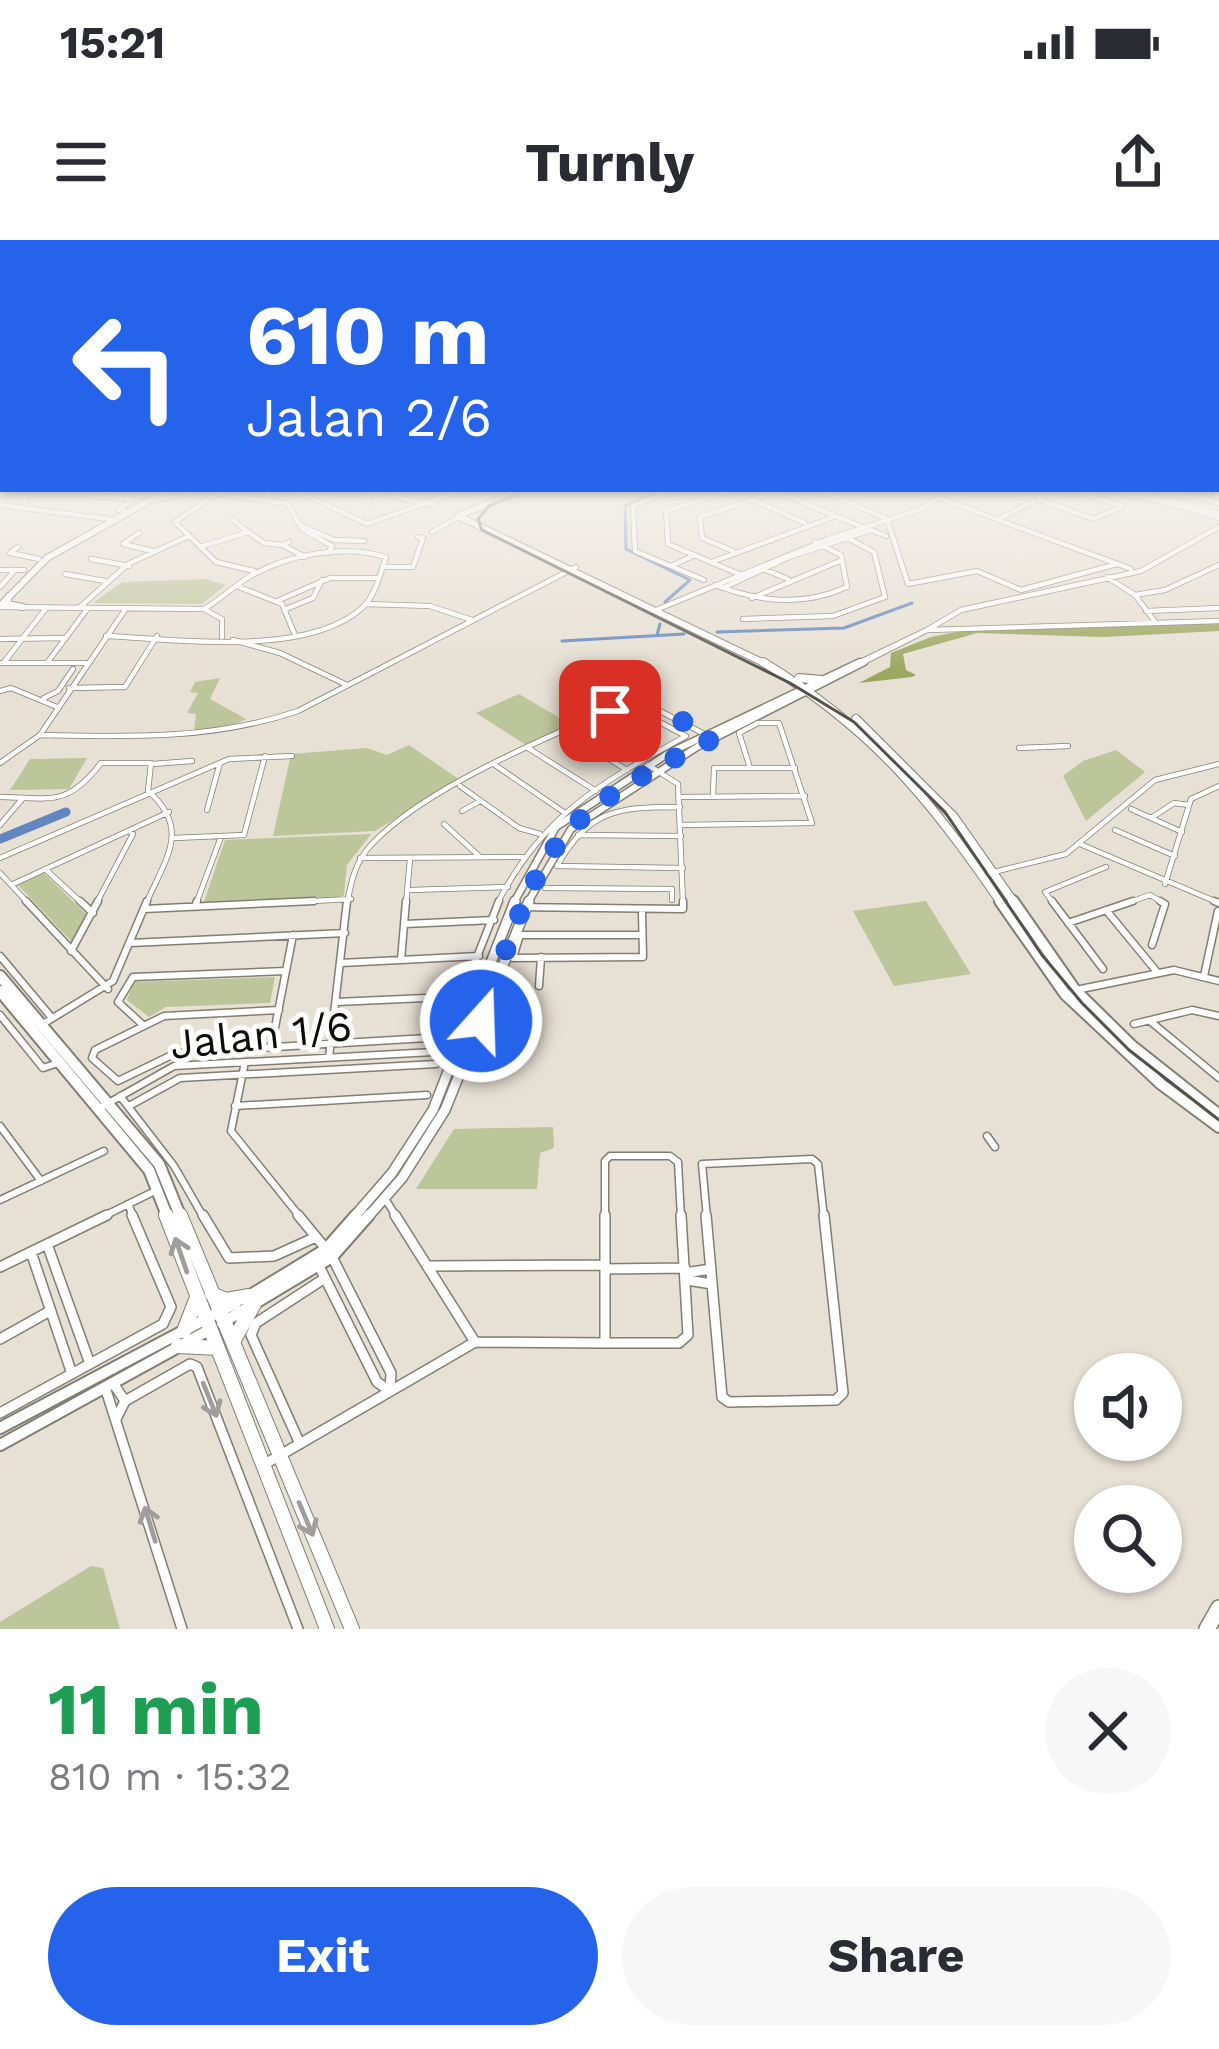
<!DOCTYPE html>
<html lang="en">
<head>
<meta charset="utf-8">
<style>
  :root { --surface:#fff; --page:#f7f7f7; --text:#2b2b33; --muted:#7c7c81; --accent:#2563eb }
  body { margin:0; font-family:"Work Sans",sans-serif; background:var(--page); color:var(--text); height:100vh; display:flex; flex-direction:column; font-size:45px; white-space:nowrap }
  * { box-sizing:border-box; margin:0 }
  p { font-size:39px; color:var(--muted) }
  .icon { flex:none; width:66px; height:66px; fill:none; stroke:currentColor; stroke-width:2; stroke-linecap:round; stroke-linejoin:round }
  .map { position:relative; height:1389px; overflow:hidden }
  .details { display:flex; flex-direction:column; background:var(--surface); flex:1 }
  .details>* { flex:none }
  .hud { position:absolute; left:0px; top:0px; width:1221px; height:252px; box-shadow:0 3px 9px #0004; background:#2563eb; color:#fff; overflow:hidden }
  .fabs { position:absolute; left:1074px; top:1113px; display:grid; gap:24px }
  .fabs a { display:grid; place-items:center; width:108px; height:108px; border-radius:50%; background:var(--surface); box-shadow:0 3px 9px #0004; font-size:60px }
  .pin { position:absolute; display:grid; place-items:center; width:102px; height:102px; color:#fff; margin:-51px; border-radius:24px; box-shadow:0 6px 18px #0006 }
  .me { position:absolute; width:132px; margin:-66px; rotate:20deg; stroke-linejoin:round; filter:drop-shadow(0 0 9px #0008) }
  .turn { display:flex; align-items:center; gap:42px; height:252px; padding:0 48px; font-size:54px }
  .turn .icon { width:156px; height:156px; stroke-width:2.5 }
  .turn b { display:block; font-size:84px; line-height:102px }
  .round { display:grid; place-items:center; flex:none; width:126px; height:126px; border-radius:63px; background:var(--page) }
  .overview { display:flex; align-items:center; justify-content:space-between; height:204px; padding:0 48px }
  h1 { font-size:72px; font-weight:700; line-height:90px; color:#1e9e55 }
  .button { display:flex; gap:24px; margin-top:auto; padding:24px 48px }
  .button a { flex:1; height:138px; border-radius:72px; background:var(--accent); color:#fff; font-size:48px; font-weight:700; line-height:138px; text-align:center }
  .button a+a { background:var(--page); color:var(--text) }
  .status { display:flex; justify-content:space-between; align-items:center; height:84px; padding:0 60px; background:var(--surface); direction:ltr }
  .status svg { height:33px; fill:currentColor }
  header { display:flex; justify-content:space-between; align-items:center; height:156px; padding:0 48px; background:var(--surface); font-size:54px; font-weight:700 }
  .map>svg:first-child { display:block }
</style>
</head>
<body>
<div class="status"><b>15:21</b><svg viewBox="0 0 49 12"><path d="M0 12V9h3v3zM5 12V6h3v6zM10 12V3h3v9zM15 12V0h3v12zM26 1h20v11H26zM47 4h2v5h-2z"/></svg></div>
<header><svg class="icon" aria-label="menu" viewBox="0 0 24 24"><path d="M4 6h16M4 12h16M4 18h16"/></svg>Turnly<svg class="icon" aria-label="share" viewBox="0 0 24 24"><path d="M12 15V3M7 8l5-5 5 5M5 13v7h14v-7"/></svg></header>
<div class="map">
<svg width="1219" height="1389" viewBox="0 0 1219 1389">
  <rect width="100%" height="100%" fill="#e7e0d4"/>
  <path fill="#bdc59a" d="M206,339L226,345L202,364L93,363L122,342Z
    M220,438L210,459L246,479L228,488L194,491L196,474L187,473L198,453L190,452L195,442Z
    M519,454L570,484L526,505L476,473Z
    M409,505L460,540L375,591L273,596L291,514L367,508L387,515Z
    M1116,510L1145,532L1086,581L1063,536L1083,521Z
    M87,518L69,549L10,550L30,519Z
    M371,594L347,625L344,655L338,658L204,662L225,600Z
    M44,633L86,674L72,702L18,645Z
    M926,661L971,734L894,746L853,671Z
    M275,737L270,763L166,767L149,777L127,760L134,742Z
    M553,887L554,908L540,913L537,949H416L454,889Z
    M91,1326L103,1328L120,1389H0V1382Z"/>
  <path fill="#9ba65f" d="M1219,382V391L1104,397L977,393L903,414L906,430L916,435L912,437L859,443L890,427L891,413L931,397L982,387Z"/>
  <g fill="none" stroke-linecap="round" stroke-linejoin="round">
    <path stroke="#6286bf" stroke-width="3" d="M661,249L625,266L626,309L690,340L665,362
      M717,392L844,388L912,363
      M657,395L660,384
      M562,401L684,394"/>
    <path stroke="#6286bf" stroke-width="9" d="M0,599L66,572"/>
    <defs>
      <path id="minor-far2" d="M293,249L367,284L465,249
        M361,249L436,266
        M674,249L633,266L635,311L704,340
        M735,249L666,271L668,304L739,334
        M818,249L887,279L908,344L977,331L1021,350L1117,324
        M1059,249L1037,259L1094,279L1122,266L1071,249
        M1105,249L1178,266
        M371,251L366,257L371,265
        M395,253L410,249
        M781,253L862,287
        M216,254L175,282L216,322L254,331
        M94,256L133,259L118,270L124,271
        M1198,256L1219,263
        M260,259L274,249
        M942,259L1131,329
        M753,260L805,283
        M144,262L200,251L288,264L302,289L332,306L328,313
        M0,265L109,279
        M24,268L27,254
        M998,279L1033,262
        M300,285L334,300L364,301
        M248,292L264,303L283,305
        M432,292L459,277
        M289,302L283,305L305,317
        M123,304L153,311
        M123,304L139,293
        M18,307L10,313L39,319
        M200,307L248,292L232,279
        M733,311L702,298L700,277L785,249
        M91,319L129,326
        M712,322L836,276
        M671,326L695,315
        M382,327H413L423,298L418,297
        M763,329L788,339
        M0,330H24
        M65,334L105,341
        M1107,337L1135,355L1156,383
        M715,345C760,362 802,367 847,347L841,315L815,302
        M0,347L15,330
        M239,347L282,364L295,395
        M723,348L789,317L871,290L886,296
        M1135,355L1165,350L1219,325
        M752,358L842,320
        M277,361L330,338H378
        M366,364L430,366L472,380
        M0,367L204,369L222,379V397
        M79,368L128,324L189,296
        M286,369L313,358L322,340
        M1146,371L1219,368
        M743,379L833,376L885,357L874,312L846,297
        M927,390L961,370L1141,331L1219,287
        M929,390L1219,381
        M106,396C176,399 306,418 362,368C376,355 380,334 386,317C344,304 291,314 252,335C235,345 221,359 204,369
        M0,399L66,398
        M233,400L280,413L347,445
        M5,421L47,367
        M0,423H86
        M47,423L88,368
        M69,448L125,447L157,396
        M0,451L11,448L57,467
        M44,458L58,451L73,429
        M625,464L686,496
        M599,476L658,511
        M565,492L627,530
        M40,495C128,497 213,500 298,471L576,327
        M528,508L596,551
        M1019,508L1068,506
        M0,523L40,495L125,370
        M152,524L192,521
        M495,525L565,573
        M648,525L678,544L683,664
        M460,546L519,588L540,594
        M713,556L714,528H795
        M0,557C52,558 67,567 101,523H151L148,551
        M679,557L805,556
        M680,567C617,567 590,569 557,626L683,628
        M1131,569L1182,592
        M207,570L220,523
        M462,571L480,561
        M1151,578L1174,563L1189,565
        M444,584L479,616
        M0,585L23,558
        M680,585L812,583L779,483H758L739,493L750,528
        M1115,590L1175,616
        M578,595L681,596
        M174,598L244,595L265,516
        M1080,604L1219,663
        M0,618L229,519L292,516
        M360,618L523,617
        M45,629L83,664
        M0,633L29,664
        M982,635L1066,614L1155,540L1219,524
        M1165,644L1191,559L1219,546
        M11,645L169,572
        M545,648L672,649V660
        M410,650L508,647
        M96,664L133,594L129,591
        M146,664C165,619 192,589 148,551
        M196,664L221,597
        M252,664L351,659
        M347,664C351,642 355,622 371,605C427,545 561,491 637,459L712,498
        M406,664L410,619
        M497,664C543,574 601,543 686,496
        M1054,664L1045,652L1106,627
        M1124,664L1150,655L1165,664"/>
      <path id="minor-far1" d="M26,661L108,749
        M80,661L93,673
        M1052,661L1103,729
        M1214,661L1219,663
        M195,667L197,661
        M512,667L683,669V661
        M144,669L314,661
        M1106,670L1157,732
        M642,673L643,717L513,718L520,695H642
        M1068,683L1133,661
        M405,684L494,680
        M130,703L345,693
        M1152,705L1165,664L1160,661
        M71,711L98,661
        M0,716L52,778
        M401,720L406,661
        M341,723L479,716
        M1204,736L1218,671
        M539,746L541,717
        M1076,750L1174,730L1219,741
        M336,762L448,757
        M279,770L164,776L95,810L92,818L118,841L176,813L444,797
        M0,775L43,828L58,823
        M1150,781L1219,838
        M43,784L113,741L147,661
        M1134,784L1192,770L1219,776
        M143,785L118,762L133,737L286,731
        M271,808L293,695
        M440,811L499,661
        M329,817L347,661
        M245,822L231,891L301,978
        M120,856L174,926L204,978
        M129,866L180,838L436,824
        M235,866L427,855
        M98,869L174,826L470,810
        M0,886L41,941
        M987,896L995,907
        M0,960L104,911
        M386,960L397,978
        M128,964L134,978
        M100,978L155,951
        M605,978V921L610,916H670L678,922L681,978
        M707,978L702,924L812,919L818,924L824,978"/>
      <path id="minor" d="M203,975L229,1018L274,1016L316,997
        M298,975L326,1009
        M395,975L475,1102
        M605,975V1103
        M706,975L722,1157L729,1162L836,1160L843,1153L824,975
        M47,1004L90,1124
        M31,1012L72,1134
        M333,1019L391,1133L390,1151
        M319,1026L377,1142L390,1151
        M429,1026L605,1025
        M0,1027L107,975
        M605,1029L685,1028
        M685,1033L711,1029
        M687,1040L712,1044
        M0,1099L50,1071
        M605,1103H679L688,1095L681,975
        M113,1143L125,1161
        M105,1147L182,1389
        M0,1173L163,1084L171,1067L132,975
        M116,1179L125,1161L190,1124L197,1127L298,1389
        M300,1204L251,1095L256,1083L325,1038
        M265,1224L475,1102L605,1103"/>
      <path id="tertiary-far3" d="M1164,256H1187L1196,249
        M656,370L826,300L921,269L951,249
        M854,425L927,390L858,425"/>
      <path id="tertiary-far2" d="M513,664L556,587L669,513L860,422
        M527,664L571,589L697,507L864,422"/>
      <path id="tertiary-far1" d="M353,978L392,933L433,870L515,661
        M367,978L402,938L445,870L529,661"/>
      <path id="tertiary" d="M249,1056L326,1009L356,975
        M222,1083L332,1017L369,975
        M0,1188L236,1063
        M0,1205L209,1090"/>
      <path id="secondary-far3" d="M525,249L458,276L768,425"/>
      <path id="secondary-far2" d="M763,422C874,490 929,558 1002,664
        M799,438L821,440
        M856,479L954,577L1015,664"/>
      <path id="secondary-far1" d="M1000,661L1065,754L1161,844L1219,887
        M1013,661L1075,750L1132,806L1219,875
        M0,736L159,924L181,978
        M0,751L149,930L168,978"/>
      <path id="secondary" d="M166,975L327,1389
        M180,975L352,1389
        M212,1054L226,1060L249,1056
        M184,1091L196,1060
        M234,1100L254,1064
        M178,1106L218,1108"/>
      <path id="primary-far1" d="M9,356L7,364L23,367
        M0,366L47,318L170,249"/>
      <path id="primary" d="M1207,1389L1219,1368"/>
      <path id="motorway" d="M1130,249L1219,276"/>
    </defs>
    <use href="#minor-far2" stroke="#837d72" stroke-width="6"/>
    <use href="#minor-far1" stroke="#837d72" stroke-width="9"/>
    <use href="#minor" stroke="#837d72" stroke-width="12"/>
    <use href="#tertiary-far3" stroke="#837d72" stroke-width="6"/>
    <use href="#tertiary-far2" stroke="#837d72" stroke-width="9"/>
    <use href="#tertiary-far1" stroke="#837d72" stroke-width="12"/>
    <use href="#tertiary" stroke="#837d72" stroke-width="14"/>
    <use href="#secondary-far3" stroke="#837d72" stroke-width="8"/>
    <use href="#secondary-far2" stroke="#837d72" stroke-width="10"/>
    <use href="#secondary-far1" stroke="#837d72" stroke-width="14"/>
    <use href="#secondary" stroke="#837d72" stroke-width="16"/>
    <use href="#primary-far1" stroke="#837d72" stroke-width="8"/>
    <use href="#primary" stroke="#837d72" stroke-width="18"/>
    <use href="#motorway" stroke="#837d72" stroke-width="10"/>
    <use href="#minor-far2" stroke="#fff" stroke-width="4.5"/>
    <use href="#minor-far1" stroke="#fff" stroke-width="6"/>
    <use href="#minor" stroke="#fff" stroke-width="9"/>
    <use href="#tertiary-far3" stroke="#fff" stroke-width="4.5"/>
    <use href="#tertiary-far2" stroke="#fff" stroke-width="6"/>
    <use href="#tertiary-far1" stroke="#fff" stroke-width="9"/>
    <use href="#tertiary" stroke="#fff" stroke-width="10"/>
    <use href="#secondary-far3" stroke="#fff" stroke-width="6"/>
    <use href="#secondary-far2" stroke="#fff" stroke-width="8"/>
    <use href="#secondary-far1" stroke="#fff" stroke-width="10"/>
    <use href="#secondary" stroke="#fff" stroke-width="14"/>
    <use href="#primary-far1" stroke="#fff" stroke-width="6"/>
    <use href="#primary" stroke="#fff" stroke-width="15"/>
    <use href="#motorway" stroke="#fff" stroke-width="9"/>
    <path stroke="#56524b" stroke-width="3" d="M528,249L490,265L478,279L482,290L790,443L854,482L945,572L1042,715L1082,763L1129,810L1219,880"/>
  </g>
  <defs><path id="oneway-shaft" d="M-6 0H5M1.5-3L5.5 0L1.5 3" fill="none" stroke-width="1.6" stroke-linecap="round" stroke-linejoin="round" transform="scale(3)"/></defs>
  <g stroke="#9f9e9c">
    <use href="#oneway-shaft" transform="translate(181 1015) rotate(-109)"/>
    <use href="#oneway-shaft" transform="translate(210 1160) rotate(68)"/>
    <use href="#oneway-shaft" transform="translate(306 1279) rotate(67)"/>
    <use href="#oneway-shaft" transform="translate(150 1284) rotate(-107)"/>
  </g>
  <linearGradient id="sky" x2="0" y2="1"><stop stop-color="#72a2d8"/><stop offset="0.56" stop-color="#f4f1ec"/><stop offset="1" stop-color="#f4f1ec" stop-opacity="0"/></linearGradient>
  <rect width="1219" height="436" fill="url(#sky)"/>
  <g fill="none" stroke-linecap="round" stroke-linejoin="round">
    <path stroke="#2563eb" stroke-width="21" stroke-dasharray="0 37.8" d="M481,781C503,722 523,644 565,595C601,553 664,524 712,499L645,459L610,471"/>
  </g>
  <g text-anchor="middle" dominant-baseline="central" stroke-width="10" stroke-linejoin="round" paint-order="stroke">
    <g font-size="42" fill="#0e0c08" stroke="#fff">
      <text transform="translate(261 795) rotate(-6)">Jalan 1/6</text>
    </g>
  </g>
</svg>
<div class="fabs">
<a><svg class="icon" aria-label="sound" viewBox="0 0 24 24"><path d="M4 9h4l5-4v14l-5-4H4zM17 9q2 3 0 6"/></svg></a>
<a><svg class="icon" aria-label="search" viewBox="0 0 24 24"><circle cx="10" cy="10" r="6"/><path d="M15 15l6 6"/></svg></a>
</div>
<div class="pin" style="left:610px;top:471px;background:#d93025"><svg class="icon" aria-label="arrive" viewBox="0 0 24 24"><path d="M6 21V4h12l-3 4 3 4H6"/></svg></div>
<svg class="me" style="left:481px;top:781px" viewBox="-20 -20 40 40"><circle r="17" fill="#2563eb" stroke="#fff" stroke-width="3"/><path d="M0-11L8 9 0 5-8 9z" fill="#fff"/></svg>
<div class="hud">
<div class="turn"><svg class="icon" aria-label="left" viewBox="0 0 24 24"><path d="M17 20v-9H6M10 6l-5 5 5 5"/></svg><div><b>610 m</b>Jalan 2/6</div></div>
</div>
</div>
<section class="details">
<div class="overview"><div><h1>11 min</h1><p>810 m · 15:32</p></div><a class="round"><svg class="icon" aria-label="close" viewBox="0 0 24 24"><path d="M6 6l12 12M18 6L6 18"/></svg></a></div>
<div class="button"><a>Exit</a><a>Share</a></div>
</section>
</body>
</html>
